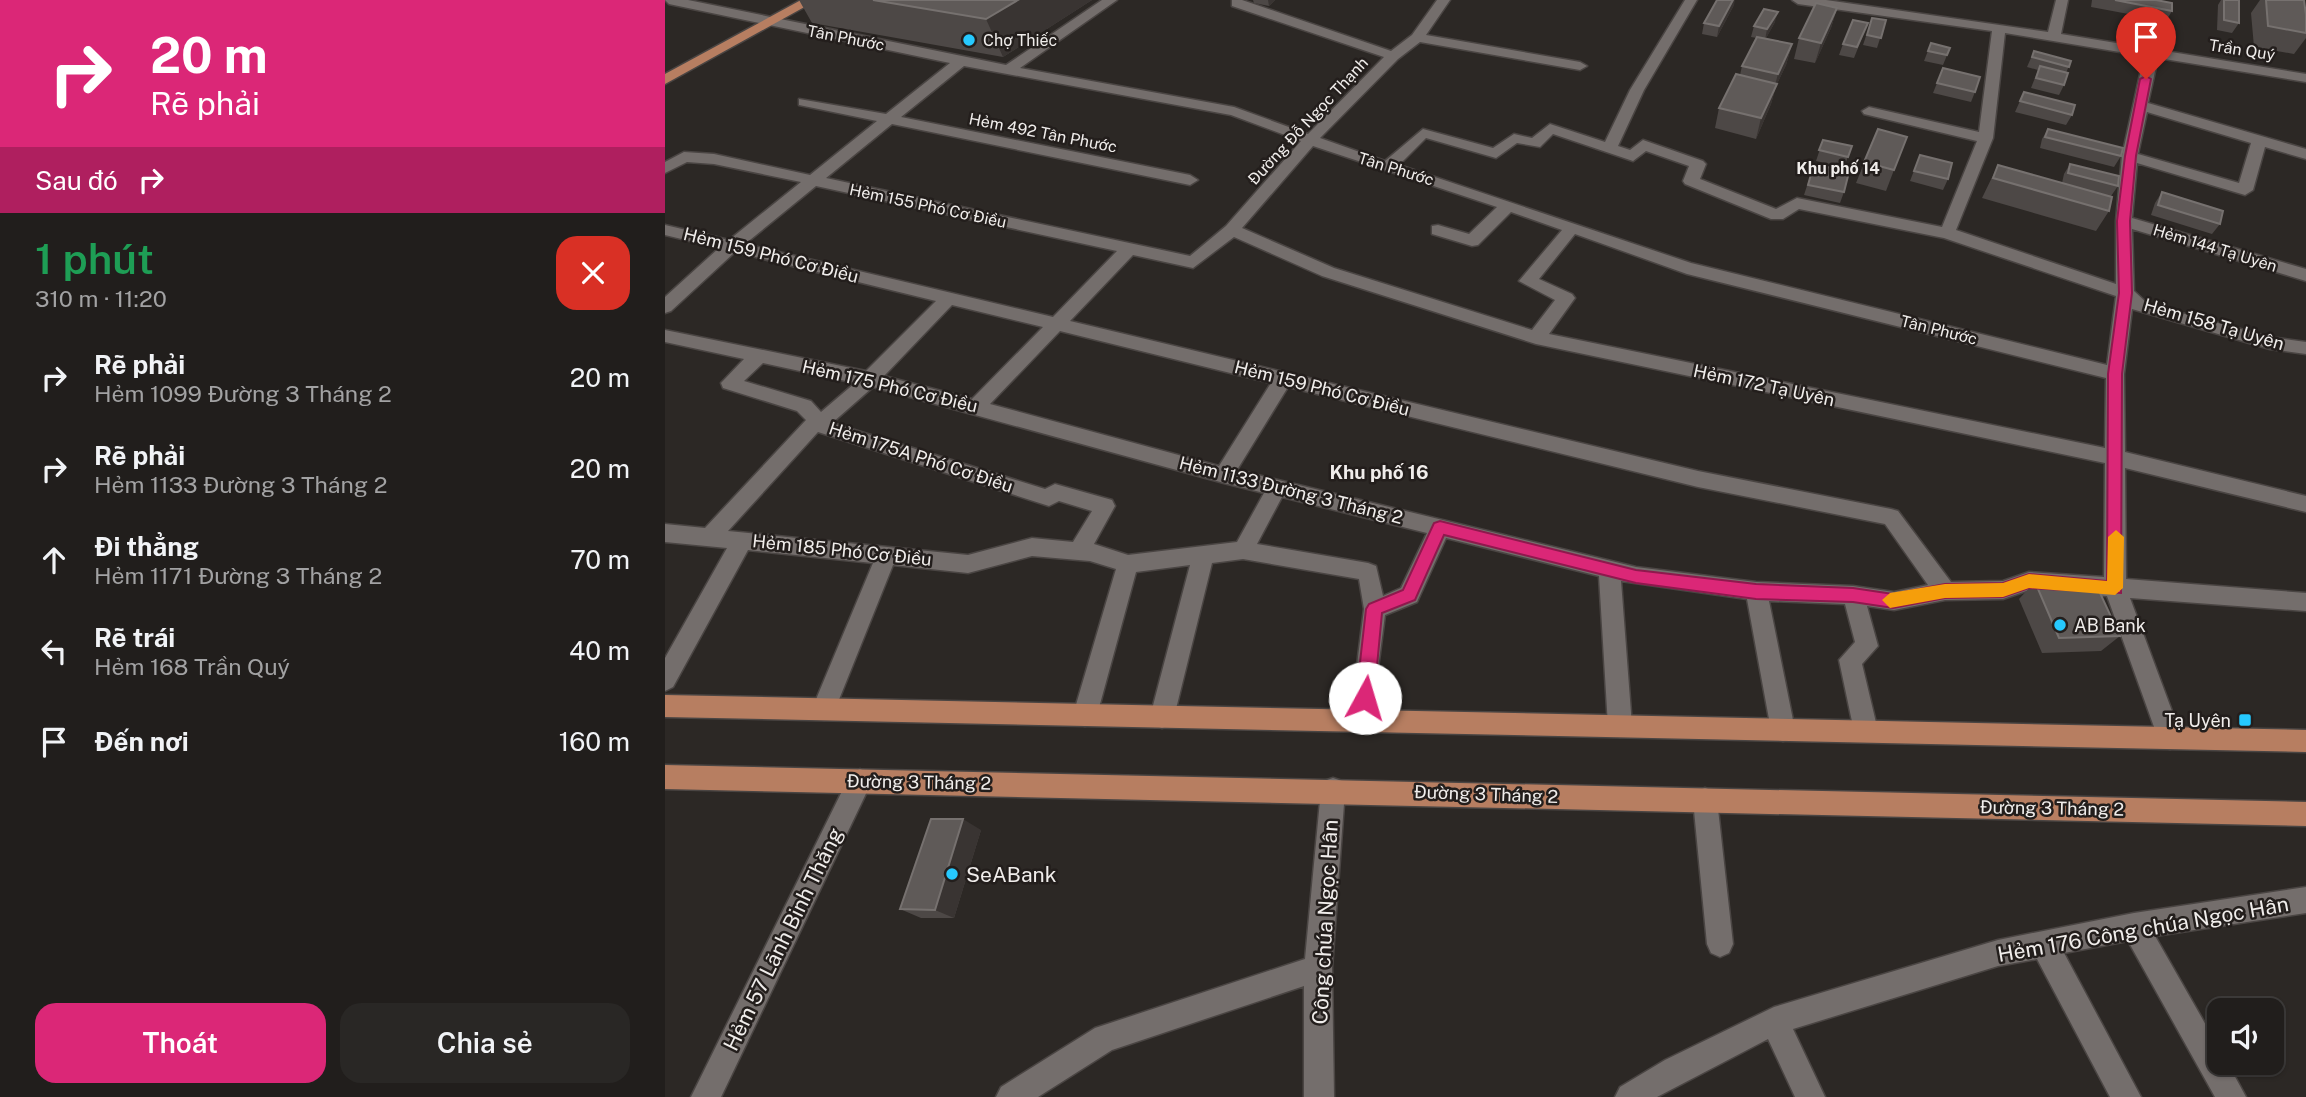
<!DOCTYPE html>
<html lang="vi">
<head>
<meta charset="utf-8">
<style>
  :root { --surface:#211e1c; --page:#292725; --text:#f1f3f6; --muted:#a2a2a3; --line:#3e3c3b; --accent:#db2777 }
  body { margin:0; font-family:"Public Sans",sans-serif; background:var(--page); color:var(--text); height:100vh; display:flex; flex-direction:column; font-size:26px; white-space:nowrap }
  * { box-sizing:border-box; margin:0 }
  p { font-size:23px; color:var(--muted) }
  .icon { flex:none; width:38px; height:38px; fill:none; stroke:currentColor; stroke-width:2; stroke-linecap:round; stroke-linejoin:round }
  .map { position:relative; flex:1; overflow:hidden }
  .drawer { display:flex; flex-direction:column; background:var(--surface); width:665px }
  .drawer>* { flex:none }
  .hud { background:#db2777; color:#fff; overflow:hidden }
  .fabs { position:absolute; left:1542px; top:998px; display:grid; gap:14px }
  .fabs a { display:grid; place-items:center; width:77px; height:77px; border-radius:14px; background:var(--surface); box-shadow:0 2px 5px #0004,0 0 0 2px var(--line); font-size:35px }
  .pin { position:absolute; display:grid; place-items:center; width:60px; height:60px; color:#fff; margin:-72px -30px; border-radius:50% 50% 50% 0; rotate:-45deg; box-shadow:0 0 7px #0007 }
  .pin .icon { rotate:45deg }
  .me { position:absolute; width:77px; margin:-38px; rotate:6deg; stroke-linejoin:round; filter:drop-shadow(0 0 5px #0008) }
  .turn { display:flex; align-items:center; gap:24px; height:147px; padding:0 35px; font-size:32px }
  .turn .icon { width:91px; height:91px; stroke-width:2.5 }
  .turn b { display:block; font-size:49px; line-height:60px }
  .then { display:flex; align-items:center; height:66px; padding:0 35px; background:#0003; gap:14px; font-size:26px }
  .round { display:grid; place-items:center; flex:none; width:74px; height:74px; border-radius:21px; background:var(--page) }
  .overview { display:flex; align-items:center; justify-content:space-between; height:119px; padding:0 35px }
  h1 { font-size:42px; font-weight:600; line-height:52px; color:#1e9e55 }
  .cta { display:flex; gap:14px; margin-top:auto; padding:14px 35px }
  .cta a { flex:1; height:80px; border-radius:21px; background:var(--accent); color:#fff; font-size:28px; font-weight:600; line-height:80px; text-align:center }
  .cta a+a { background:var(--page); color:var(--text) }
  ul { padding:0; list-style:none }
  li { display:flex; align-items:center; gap:21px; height:91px; padding:0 35px }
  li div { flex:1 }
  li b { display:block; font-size:26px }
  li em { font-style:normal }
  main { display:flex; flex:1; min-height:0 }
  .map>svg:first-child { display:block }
</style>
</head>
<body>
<main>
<section class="drawer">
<div class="hud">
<div class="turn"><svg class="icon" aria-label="right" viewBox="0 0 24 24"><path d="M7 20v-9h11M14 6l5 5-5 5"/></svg><div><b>20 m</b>Rẽ phải</div></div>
<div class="then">Sau đó<svg class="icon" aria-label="right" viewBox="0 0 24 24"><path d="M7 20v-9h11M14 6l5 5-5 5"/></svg></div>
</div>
<div class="overview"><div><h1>1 phút</h1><p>310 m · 11:20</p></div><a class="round" style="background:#d93025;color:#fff"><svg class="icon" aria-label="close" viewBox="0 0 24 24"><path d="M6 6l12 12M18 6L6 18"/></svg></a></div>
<ul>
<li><svg class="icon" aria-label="right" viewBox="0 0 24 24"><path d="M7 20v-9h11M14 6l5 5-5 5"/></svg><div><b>Rẽ phải</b><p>Hẻm 1099 Đường 3 Tháng 2</p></div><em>20 m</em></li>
<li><svg class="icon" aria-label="right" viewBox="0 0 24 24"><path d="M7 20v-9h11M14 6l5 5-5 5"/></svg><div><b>Rẽ phải</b><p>Hẻm 1133 Đường 3 Tháng 2</p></div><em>20 m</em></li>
<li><svg class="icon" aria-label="ahead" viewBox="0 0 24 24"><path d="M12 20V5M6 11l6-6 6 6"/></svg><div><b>Đi thẳng</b><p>Hẻm 1171 Đường 3 Tháng 2</p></div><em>70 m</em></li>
<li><svg class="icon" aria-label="left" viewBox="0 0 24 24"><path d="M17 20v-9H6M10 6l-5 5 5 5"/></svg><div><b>Rẽ trái</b><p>Hẻm 168 Trần Quý</p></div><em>40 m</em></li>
<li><svg class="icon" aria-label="arrive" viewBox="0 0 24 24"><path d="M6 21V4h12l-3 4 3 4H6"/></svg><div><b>Đến nơi</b></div><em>160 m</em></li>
</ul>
<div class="cta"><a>Thoát</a><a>Chia sẻ</a></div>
</section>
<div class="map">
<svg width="1641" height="1097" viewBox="0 0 1641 1097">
  <rect width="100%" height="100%" fill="#2c2825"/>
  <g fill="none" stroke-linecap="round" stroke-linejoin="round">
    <defs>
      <path id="minor" d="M0,0H23L341,65L437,0H452L355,68L569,107L643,134L719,57L567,6V0H577L726,51L747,35L772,0H785L761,35L915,62L922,66L915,70L755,42L733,59L655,138L720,161L758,129L828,148L849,134L867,138L885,124L940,142L965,90L1020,0H1032L979,90L953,146L965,150L978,140L1038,161L1041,164L1035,179L1111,209L1132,198L1277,227L1312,141L1199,114L1197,111L1204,107L1314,132L1327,31L1133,4L1127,0H1161L1383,32L1391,0H1403L1396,34L1641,74V82L1493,58L1483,103L1641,149V159L1600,147L1588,190L1580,195L1472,163L1467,218L1641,269V281L1467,229L1469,291L1483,304L1605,337L1641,342V354L1605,349L1467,309L1459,374L1460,452L1641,496V512L1460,468L1461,579L1641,593V611L1465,598L1517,738L1513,746L1505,749L1497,746L1493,738L1442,596L1364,590L1338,599L1280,600L1229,610L1202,606L1213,646L1197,664L1213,731L1209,739L1201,742L1193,739L1189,731L1174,660L1190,642L1180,604L1104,601L1130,730L1126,738L1118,741L1110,738L1106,730L1082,599L956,581L967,726L963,734L955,737L947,734L943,726L934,576L781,538L752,602L720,615L705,729L697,732L689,729L685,721L699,609L694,579L578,559L547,563L509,717L505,725L497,728L489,725L485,717L525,565L471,572L432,715L428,723L420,726L412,723L408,715L451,569L425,561L367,556L303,573L228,565L167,717L159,720L151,717L147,709L208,563L83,550L8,687L0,691V658L62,548L0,542V524L40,528L141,420L132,411L58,388L56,383L79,359L0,342V330L201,371L271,301L70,252L6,311L0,313V297L54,248L0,235V225L64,240L136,182L49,164L22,162L0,173V162L19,152L49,154L145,175L212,121L134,105V99L221,114L285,63L4,4ZM1340,33L1479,56L1457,156L1451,221V284L1291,230L1328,138ZM299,66L566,115L636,141L561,226L525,256L161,178L227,124L525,185L533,180L525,175L236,117ZM1482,112L1586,143L1574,183L1473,154ZM888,134L968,161L981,151L1024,166L1018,181L1020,184L1106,219H1118L1134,209L1279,238L1451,296L1442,365L1026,263L734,165L761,138L831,158L852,143L875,147ZM648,146L832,207L804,234L773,225L767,226V234L807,246L813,245L846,212L897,230L854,281L890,300L867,330L669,268L577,228ZM151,186L452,251L388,317L80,244ZM910,234L1022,274L1441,378L1440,448L884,334L910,298L907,294L874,279ZM569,237L657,276L871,344L1440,463L1439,577L1364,572L1338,581L1286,582L1233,511L1226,509L1033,471L405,321L468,255L528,268ZM287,305L378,327L307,399L219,376ZM395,331L606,383L554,466L325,404ZM98,363L190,383L156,412L146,401L79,381ZM208,387L559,483L599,493L572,542L463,555L429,544L450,506L447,500L390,484L380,489L167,423ZM623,387L1033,487L1220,524L1263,585L1229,592L1188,586L1091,582L971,567L572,470ZM153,432L384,506L394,501L427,511L408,542L367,538L303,555L63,531ZM617,497L762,533L736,588L718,596L711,566L703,563L592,544Z
        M195,769L204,773L207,781L56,1097H26L186,773Z
        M668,778L677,781L680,790L667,968L669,1097H639V986L447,1050L373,1097H331L336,1087L430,1028L640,959L656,790L659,781Z
        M1040,788L1049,791L1052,800L1068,944L1064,953L1055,957L1046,953L1042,944L1028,800L1031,791Z
        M1641,887V913L1490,936L1554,1048V1062H1562L1581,1097H1550L1463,941L1399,953L1476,1097H1445L1372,959L1333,966L1128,1029L1160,1097H1130L1103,1039L992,1097H950L955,1087L1000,1060L1109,1007L1333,940L1469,913Z"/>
      <path id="major" d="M136,0H152L0,84V74Z
        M0,695L1641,730V752L0,717Z
        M0,765L1641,802V826L0,789Z"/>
    </defs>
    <use href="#minor" stroke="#4a4543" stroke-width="3"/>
    <use href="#major" stroke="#4a4543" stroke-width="3"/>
    <use href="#minor" fill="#746e6c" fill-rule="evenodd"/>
    <use href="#major" fill="#b77e61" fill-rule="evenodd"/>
  </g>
  <path fill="#4d4846" d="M134,0H427L338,57L147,23Z
    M588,0H610L604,6L589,3Z
    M1427,0H1495L1507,11L1501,21L1426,7Z
    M1556,0H1574V23L1567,33L1552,30L1553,5Z
    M1595,0H1639L1641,15V38L1629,54L1589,47L1586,13Z
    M1069,5L1052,37L1037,34L1039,23Z
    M1172,8L1166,28L1150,63L1129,59L1134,38Z
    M1207,18L1221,20L1212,48L1198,45Z
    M1110,22L1101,38L1127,44L1121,65L1111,86L1106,104L1091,139L1050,128L1054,108L1075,75L1077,66L1092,38L1086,37L1089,26Z
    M1203,23L1189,58L1174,55L1178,44Z
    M1266,43L1285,48L1278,65L1259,61Z
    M1369,51L1406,61L1401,73L1399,85L1394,95L1366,88L1373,70L1362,67Z
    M1278,68L1310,92L1306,102L1268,93Z
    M1359,92L1407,115L1401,125L1350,112Z
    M1213,129L1229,170L1221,191L1191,183Z
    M1383,129L1456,156L1449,167L1375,148L1377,139Z
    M1158,140L1187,146L1179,167L1151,161Z
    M1255,155L1283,179L1278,190L1245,181Z
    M1149,164L1179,192L1175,203L1139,195Z
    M1405,164L1453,186L1446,196L1444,211L1431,231L1317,198L1333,165L1397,183L1399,174Z
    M1497,192L1555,224L1547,234L1486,215L1490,203Z
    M1370,582L1455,636L1436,651L1377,653L1354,599Z
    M316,830L289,918H256L235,909Z"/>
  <path fill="#393432" d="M353,0H427L338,57L321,19Z
    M603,0H610L604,6Z
    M1068,0H1070L1069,5L1052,37L1054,26Z
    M1172,8L1166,28L1150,63L1156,43Z
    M1113,12L1110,22L1100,40L1102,29Z
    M1127,44L1121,65L1111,86L1106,104L1091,139L1096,118L1108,92L1113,74Z
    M298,819L316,830L289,918L270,910Z"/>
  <path fill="#5f5a58" stroke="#76716f" stroke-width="2" d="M208,0H353L321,19Z
    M1052,0H1068L1054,26L1039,23Z
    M1450,0H1491L1507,3V11Z
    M1559,0H1574V23L1559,20Z
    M1601,0H1639L1641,15V33L1603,26Z
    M1151,3L1172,8L1156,43L1134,38Z
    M1099,9L1113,12L1102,29L1089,26Z
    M1207,18L1221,20L1216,38L1202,35Z
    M1188,20L1203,23L1192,47L1178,44Z
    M1092,37L1127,44L1113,74L1077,66Z
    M1266,43L1285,48L1282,55L1263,51Z
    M1369,51L1406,61L1404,67L1367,57Z
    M1375,66L1403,73L1399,85L1371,78Z
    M1278,68L1315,77L1310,92L1272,83Z
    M1071,74L1112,84L1096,118L1054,108Z
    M1359,92L1410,105L1407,115L1355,101Z
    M1213,129L1242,137L1229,170L1199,162Z
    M1383,129L1458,148L1456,156L1380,137Z
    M1158,140L1187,146L1183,157L1154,150Z
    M1255,155L1287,163L1283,179L1249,171Z
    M1149,164L1184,172L1179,192L1143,185Z
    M1405,164L1454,176L1453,186L1403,173Z
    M1333,165L1447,197L1444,211L1328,178Z
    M1497,192L1558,211L1555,224L1493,205Z
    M1429,580L1455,636L1394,638L1370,582Z
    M266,819H298L270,910L235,909Z"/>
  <path fill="#db2777" stroke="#8e194d" stroke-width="2" d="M1481,76L1486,79L1471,156L1465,221L1467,293L1457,374L1456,593L1364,588L1338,597L1280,598L1228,608L1188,602L1091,599L971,583L779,535L750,600L717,613L709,698L706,704H694L691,698L701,609L704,604L738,590L769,523L775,521L971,570L1091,584L1188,588L1228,594L1280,584L1338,583L1364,574L1442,581L1443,374L1454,293L1452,221L1460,156L1475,79Z"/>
  <path fill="#f59e0b" d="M1451,530L1459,537L1458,588L1450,595L1364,588L1338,597L1280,598L1225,608L1217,600L1225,593L1280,584L1338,583L1364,574L1442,581L1443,537Z"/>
  <g fill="#26c9fe" stroke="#231e1c" stroke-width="2.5">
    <circle cx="304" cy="40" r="7"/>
    <circle cx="1395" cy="625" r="7"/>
    <rect x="1573" y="713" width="14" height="14" rx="3.5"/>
    <circle cx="287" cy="874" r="7"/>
  </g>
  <g text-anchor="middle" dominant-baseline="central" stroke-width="5" stroke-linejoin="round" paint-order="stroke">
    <g font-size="16" fill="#f0edeb" stroke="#231e1c">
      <text transform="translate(181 38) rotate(11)">Tân Phước</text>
      <text transform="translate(1577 50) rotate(9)">Trần Quý</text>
      <text transform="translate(643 121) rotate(-47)">Đường Đỗ Ngọc Thạnh</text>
      <text transform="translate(378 133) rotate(11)">Hẻm 492 Tân Phước</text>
      <text transform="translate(731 169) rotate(17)">Tân Phước</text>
      <text transform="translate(263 206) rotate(12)">Hẻm 155 Phó Cơ Điều</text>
      <text transform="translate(1550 248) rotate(17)">Hẻm 144 Tạ Uyên</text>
      <text transform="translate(1274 330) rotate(14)">Tân Phước</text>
    </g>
    <g font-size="16" fill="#f0edeb" stroke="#231e1c" text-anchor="start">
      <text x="318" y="40">Chợ Thiếc</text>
    </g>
    <g font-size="16" font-weight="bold" fill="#f0edeb" stroke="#231e1c">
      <text x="1173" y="168">Khu phố 14</text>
    </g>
    <g font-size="18" fill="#f0edeb" stroke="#231e1c">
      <text transform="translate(106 255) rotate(14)">Hẻm 159 Phó Cơ Điều</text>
      <text transform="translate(1549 324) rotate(16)">Hẻm 158 Tạ Uyên</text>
      <text transform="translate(1099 385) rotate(12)">Hẻm 172 Tạ Uyên</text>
      <text transform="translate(225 386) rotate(13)">Hẻm 175 Phó Cơ Điều</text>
      <text transform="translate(657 388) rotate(14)">Hẻm 159 Phó Cơ Điều</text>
      <text transform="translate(256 457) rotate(18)">Hẻm 175A Phó Cơ Điều</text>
      <text transform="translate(626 490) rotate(14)">Hẻm 1133 Đường 3 Tháng 2</text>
      <text transform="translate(177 550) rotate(6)">Hẻm 185 Phó Cơ Điều</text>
      <text transform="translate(254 782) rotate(1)">Đường 3 Tháng 2</text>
      <text transform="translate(821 794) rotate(2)">Đường 3 Tháng 2</text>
      <text transform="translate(1387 808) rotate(1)">Đường 3 Tháng 2</text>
    </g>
    <g font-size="18" fill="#f0edeb" stroke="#231e1c" text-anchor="start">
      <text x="1409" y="625">AB Bank</text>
      <text x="1566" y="720" text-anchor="end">Tạ Uyên</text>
    </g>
    <g font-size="19" font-weight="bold" fill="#f0edeb" stroke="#231e1c">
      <text x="714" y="472">Khu phố 16</text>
    </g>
    <g font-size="21" fill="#f0edeb" stroke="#231e1c" text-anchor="start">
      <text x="301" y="874">SeABank</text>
    </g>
    <g font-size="21" fill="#f0edeb" stroke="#231e1c">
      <text transform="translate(660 922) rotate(-87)">Công chúa Ngọc Hân</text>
      <text transform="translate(1478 929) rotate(-10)">Hẻm 176 Công chúa Ngọc Hân</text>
      <text transform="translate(118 939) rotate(-64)">Hẻm 57 Lãnh Binh Thăng</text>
    </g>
  </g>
</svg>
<div class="fabs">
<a><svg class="icon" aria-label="sound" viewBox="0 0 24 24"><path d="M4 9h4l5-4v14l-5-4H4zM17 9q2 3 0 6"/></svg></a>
</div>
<div class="pin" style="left:1481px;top:79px;background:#d93025"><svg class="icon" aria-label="arrive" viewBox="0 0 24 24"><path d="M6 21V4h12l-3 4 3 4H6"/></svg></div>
<svg class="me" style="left:700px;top:698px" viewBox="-20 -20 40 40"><circle r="19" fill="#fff"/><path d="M0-13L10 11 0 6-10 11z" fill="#db2777"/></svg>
</div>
</main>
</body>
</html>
